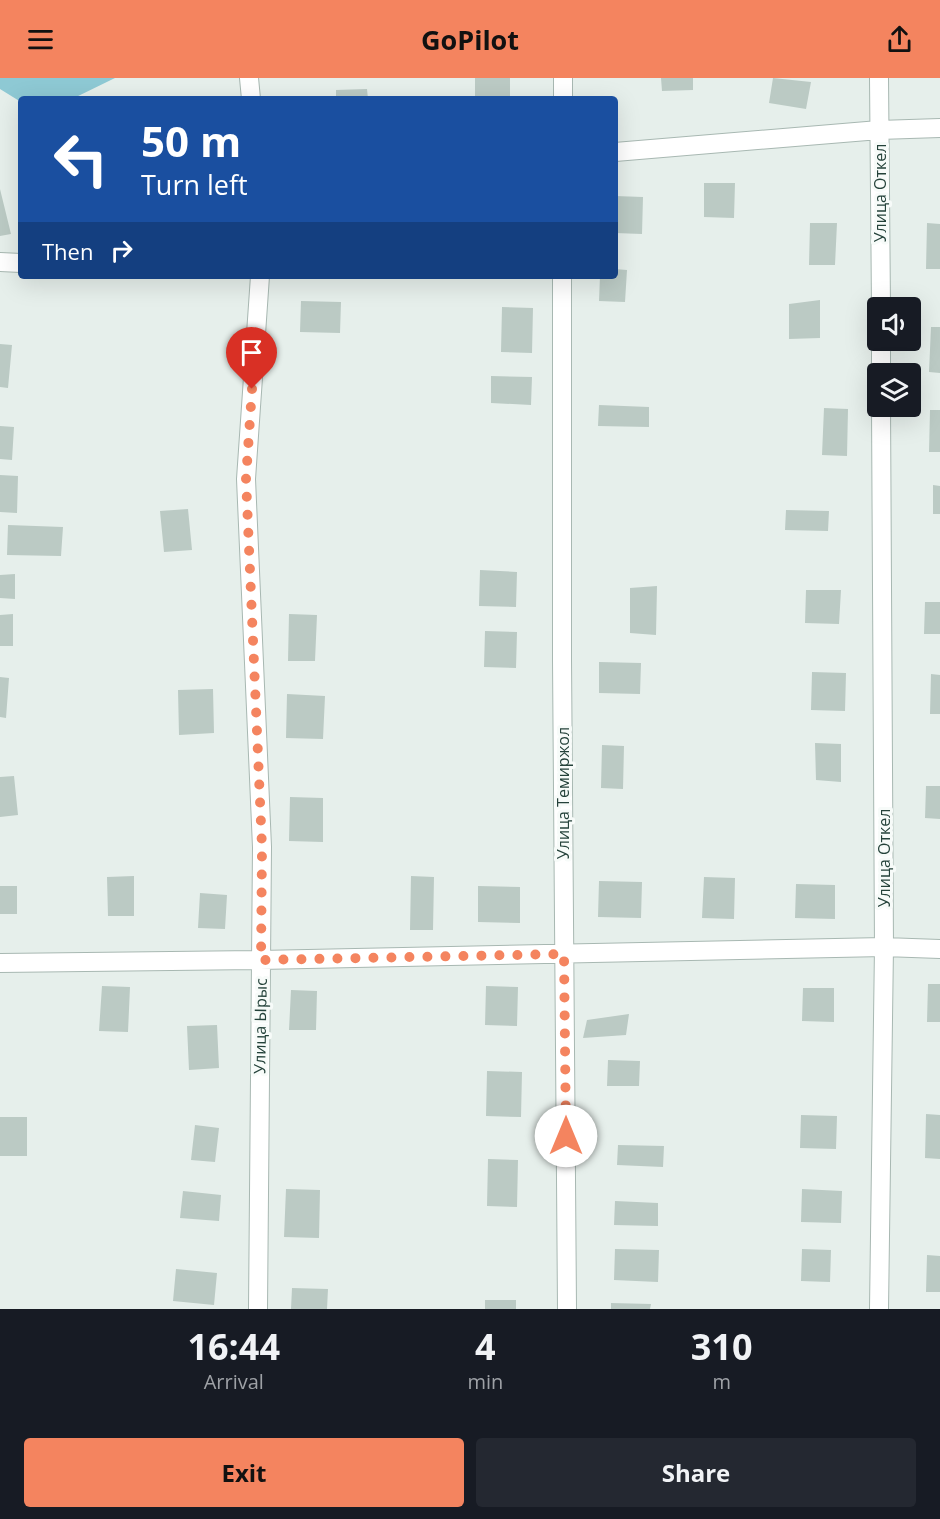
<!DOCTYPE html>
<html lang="en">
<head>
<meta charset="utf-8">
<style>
  :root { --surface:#171b24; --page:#242831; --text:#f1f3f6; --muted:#9ea1a6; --accent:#f4845f }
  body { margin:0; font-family:"Open Sans",sans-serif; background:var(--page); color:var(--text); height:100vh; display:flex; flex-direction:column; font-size:22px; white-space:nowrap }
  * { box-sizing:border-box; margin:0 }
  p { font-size:20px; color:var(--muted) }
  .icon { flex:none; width:33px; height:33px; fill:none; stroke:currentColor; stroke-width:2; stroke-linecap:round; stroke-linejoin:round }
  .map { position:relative; height:1231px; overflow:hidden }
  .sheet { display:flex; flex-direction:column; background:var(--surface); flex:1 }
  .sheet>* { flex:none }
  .top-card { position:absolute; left:18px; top:18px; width:600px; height:183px; border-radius:6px; box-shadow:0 6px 24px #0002; background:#1a4fa0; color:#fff; overflow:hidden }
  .buttons { position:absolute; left:867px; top:219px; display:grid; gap:12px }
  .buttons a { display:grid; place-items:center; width:54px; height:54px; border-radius:6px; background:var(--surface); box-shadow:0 6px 24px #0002; font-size:30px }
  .pin { position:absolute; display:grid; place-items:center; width:51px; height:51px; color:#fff; margin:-62px -26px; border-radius:50% 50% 50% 0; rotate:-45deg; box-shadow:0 0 6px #0007 }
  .pin .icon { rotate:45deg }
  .me { position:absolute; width:66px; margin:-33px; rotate:0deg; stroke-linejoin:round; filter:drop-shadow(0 0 4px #0008) }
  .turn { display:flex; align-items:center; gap:21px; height:126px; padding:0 24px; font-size:27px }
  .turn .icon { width:78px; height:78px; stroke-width:2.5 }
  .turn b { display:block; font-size:42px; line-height:51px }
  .then { display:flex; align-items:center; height:57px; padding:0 24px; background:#0003; gap:12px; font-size:22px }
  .eta { display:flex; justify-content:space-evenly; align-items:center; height:102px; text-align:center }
  .eta b { font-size:36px; font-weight:700; line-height:42px }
  .button { display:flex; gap:12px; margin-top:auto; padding:12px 24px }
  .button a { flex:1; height:69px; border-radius:6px; background:var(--accent); color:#111; font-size:24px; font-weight:700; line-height:69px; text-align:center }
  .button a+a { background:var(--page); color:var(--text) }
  header { display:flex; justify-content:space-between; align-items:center; height:78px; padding:0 24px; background:var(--accent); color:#111; font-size:27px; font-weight:700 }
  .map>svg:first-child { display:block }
</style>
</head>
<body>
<header><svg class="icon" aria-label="menu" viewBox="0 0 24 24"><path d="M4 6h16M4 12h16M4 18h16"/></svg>GoPilot<svg class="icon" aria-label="share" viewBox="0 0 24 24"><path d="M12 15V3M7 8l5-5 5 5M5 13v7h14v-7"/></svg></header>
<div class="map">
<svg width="940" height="1231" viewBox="0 0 940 1231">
  <rect width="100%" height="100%" fill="#e6efeb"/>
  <path fill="#8ec9d4" d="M0,0H115L72,21H21V24L0,11Z"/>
  <path fill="#bbcac4" d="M475,0H510V21H475Z
    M661,0H693V12L662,13Z
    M773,0L811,4L806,31L769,25Z
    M367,11L368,21H336V12Z
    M704,105H735L734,140L704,139Z
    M0,111L11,156L0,158Z
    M615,118L643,119L642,156L615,155Z
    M810,145H837L835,187H809Z
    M927,145L940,146V191H926Z
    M615,191L627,192L625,224L599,223L600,198H615Z
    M820,222V260L789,261V226Z
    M301,223L341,224L340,255L300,254Z
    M502,229L533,230L532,275L501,274Z
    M931,249H940V295L929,294Z
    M0,266L12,267L8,310L0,309Z
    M491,298L532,299L531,327L491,325Z
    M599,327L649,329V349L598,348Z
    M824,330L848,331L847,378L822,377Z
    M930,332H940V374H929Z
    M0,348L14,349L12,382L0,381Z
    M0,397L18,398L17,435L0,434Z
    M933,407L940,408V436H933Z
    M188,431L192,472L164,474L160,433Z
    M786,432L829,433L828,453L785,452Z
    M8,447L63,449L61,478L7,477Z
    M480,492L517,494L516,529L479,528Z
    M15,496V521L0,520V497Z
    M657,508L656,557L630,555V510Z
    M806,512H841L839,546L805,545Z
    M925,524H940V556H924Z
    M13,536V568H0V537Z
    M289,536L317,537L315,583H288Z
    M485,553L517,554L516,590L484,589Z
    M599,584L641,585L640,616L599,615Z
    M812,594L846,595L845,633L811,632Z
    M931,596L940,597V636H930Z
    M0,599L9,600L6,640L0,639Z
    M213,611L214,655L179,657L178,612Z
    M287,616L325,618L323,661L286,660Z
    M815,665L841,666V704L816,702Z
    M602,667L624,668L623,711L601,710Z
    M14,698L18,737L0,739V699Z
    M926,708H940V741L925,740Z
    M290,719L323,720V764L289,763Z
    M134,798V838H108L107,799Z
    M411,798L434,799L433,852H410Z
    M704,799L735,800L734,841L702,840Z
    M599,803L642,804L641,840L598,839Z
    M796,806L835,807V841L795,840Z
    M0,808H17V836H0Z
    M478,808L520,809V845L478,844Z
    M200,815L227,817L225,851L198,850Z
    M928,906H940V944H927Z
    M102,908L130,909L128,954L99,953Z
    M486,908L518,909L517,948L485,947Z
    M803,910H834V944L802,943Z
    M291,912L317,913L316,952H289Z
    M629,936L626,957L583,960L587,942Z
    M217,947L219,990L189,992L187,948Z
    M608,982L640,983L639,1008H607Z
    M487,993L522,994L521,1039L486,1038Z
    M926,1036L940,1037V1081L925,1080Z
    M801,1037L837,1038L836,1071L800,1070Z
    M0,1039H27V1078H0Z
    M195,1047L219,1050L215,1084L191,1082Z
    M618,1067L664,1068L663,1089L617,1087Z
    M488,1081L518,1082L517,1129L487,1128Z
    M286,1111L320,1112L319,1160L284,1159Z
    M802,1111L842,1113L841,1145L801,1144Z
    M183,1113L221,1117L219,1143L180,1140Z
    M615,1123L658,1125V1148L614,1147Z
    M615,1171L659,1172L658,1204L614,1202Z
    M802,1171L831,1172L830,1204L801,1203Z
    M927,1177L940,1178V1214H926Z
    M176,1191L217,1195L214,1227L173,1223Z
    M292,1210L328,1211L327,1231H291Z
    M485,1222H516V1231H485Z
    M611,1225L651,1226L650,1231H611Z"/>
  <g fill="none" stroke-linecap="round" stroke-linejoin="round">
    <defs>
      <path id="minor" d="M249,0L251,21
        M879,0L881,230
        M563,21V0
        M615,74L879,52L940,50
        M0,184L21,185
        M562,198V582L567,1231
        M881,262V296
        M0,885L260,882L884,869L940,871
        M258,1231L262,769L246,401L260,198
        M879,1231L884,869L881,328"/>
    </defs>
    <use href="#minor" stroke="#a8b8b2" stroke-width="20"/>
    <use href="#minor" stroke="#fff" stroke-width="18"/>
  </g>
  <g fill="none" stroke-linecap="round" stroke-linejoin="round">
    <path stroke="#f4845f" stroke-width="10" stroke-dasharray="0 18" d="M252,311L246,401L262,769L261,882L564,876L566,1058"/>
  </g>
  <g text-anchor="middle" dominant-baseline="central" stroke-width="6" stroke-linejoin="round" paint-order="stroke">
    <g font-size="16" fill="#24423a" stroke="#f7fbf9">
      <text transform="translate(880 115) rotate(-90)">Улица Откел</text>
      <text transform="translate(563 715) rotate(-90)">Улица Темиржол</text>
      <text transform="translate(884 780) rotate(-90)">Улица Откел</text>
      <text transform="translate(260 948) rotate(-89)">Улица Ырыс</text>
    </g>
  </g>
</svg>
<div class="buttons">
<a><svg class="icon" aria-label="sound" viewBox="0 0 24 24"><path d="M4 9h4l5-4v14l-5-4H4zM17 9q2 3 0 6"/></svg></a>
<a><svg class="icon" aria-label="layers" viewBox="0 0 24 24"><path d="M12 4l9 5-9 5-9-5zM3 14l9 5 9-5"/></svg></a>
</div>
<div class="pin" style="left:252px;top:311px;background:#d93025"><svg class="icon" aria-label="arrive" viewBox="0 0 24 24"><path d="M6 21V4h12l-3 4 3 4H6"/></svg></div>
<svg class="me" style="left:566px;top:1058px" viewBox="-20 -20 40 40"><circle r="19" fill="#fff"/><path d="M0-13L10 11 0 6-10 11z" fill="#f4845f"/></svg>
<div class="top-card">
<div class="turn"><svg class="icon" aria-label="left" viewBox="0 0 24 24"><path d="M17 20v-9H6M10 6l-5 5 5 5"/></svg><div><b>50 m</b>Turn left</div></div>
<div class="then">Then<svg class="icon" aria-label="right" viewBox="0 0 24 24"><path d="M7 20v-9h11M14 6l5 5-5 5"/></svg></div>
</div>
</div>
<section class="sheet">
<div class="eta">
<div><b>16:44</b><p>Arrival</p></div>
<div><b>4</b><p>min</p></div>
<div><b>310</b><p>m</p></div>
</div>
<div class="button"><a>Exit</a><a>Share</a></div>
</section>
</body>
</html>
